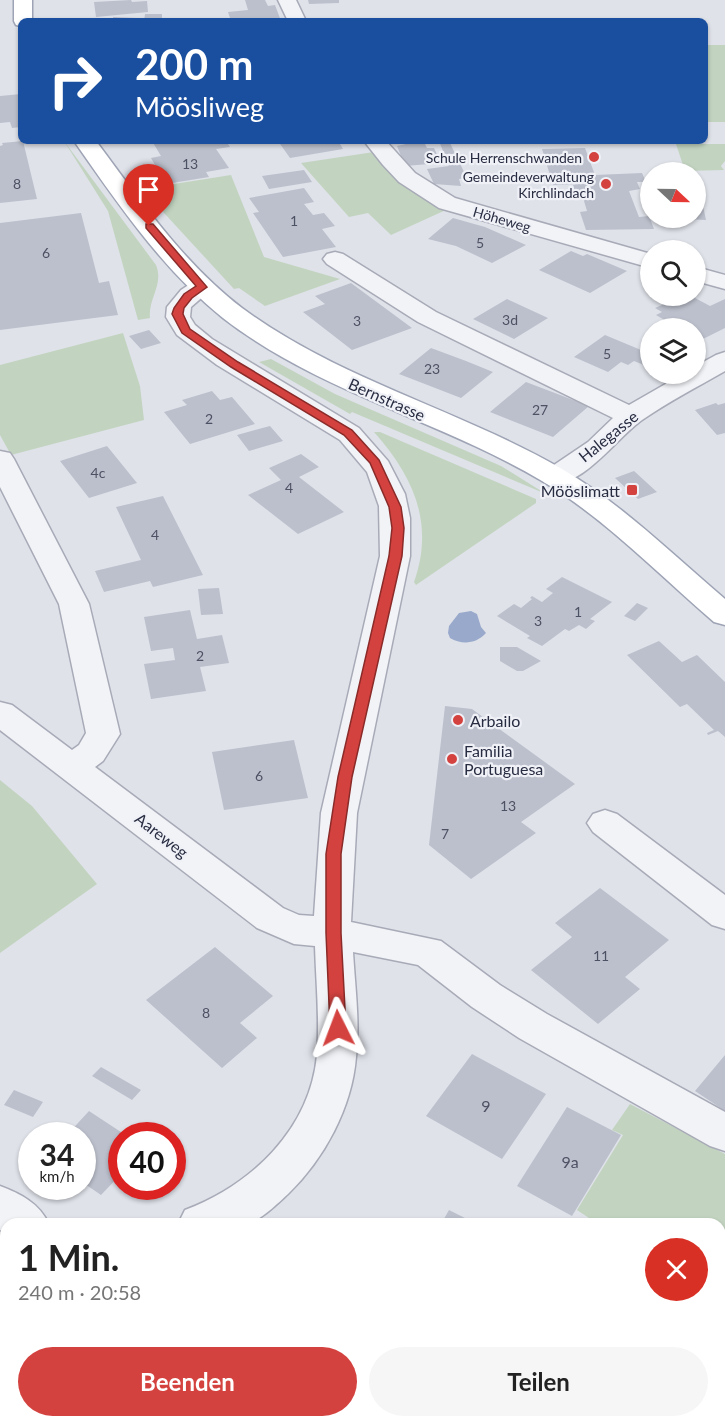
<!DOCTYPE html>
<html lang="de">
<head>
<meta charset="utf-8">
<style>
  :root { --surface:#fff; --page:#f6f6f6; --text:#222; --muted:#767676; --accent:#d4423f }
  body { margin:0; font-family:Lato,sans-serif; background:var(--page); color:var(--text); height:100vh; display:flex; flex-direction:column; font-size:22px; white-space:nowrap }
  * { box-sizing:border-box; margin:0 }
  p { font-size:20px; color:var(--muted) }
  .icon { flex:none; width:33px; height:33px; fill:none; stroke:currentColor; stroke-width:2; stroke-linecap:round; stroke-linejoin:round }
  .map { position:relative; flex:1; overflow:hidden }
  .side { position:absolute; left:0px; top:1218px; width:726px; height:210px; display:flex; flex-direction:column; background:var(--surface); border-radius:18px 18px 0 0; box-shadow:0 2px 4px #0004 }
  .side>* { flex:none }
  .top-card { position:absolute; left:18px; top:18px; width:690px; height:126px; border-radius:9px; box-shadow:0 2px 4px #0004; background:#1a4fa0; color:#fff; overflow:hidden }
  .needle { width:39px; rotate:112deg }
  .controls { position:absolute; left:640px; top:162px; display:grid; gap:12px }
  .controls a { display:grid; place-items:center; width:66px; height:66px; border-radius:50%; background:var(--surface); box-shadow:0 2px 4px #0004; font-size:30px }
  .speed { position:absolute; left:18px; top:1122px; display:flex; gap:12px; font-size:30px; font-weight:700; text-align:center }
  .speed>* { display:grid; place-content:center; width:78px; height:78px; border-radius:50%; background:var(--surface); box-shadow:0 2px 4px #0004; line-height:1 }
  .speed small { font-size:15px; font-weight:400 }
  .speed .limit { border:9px solid #d22; background:#fff; color:#111 }
  .pin { position:absolute; display:grid; place-items:center; width:51px; height:51px; color:#fff; margin:-62px -26px; border-radius:50% 50% 50% 0; rotate:-45deg; box-shadow:0 0 6px #0007 }
  .pin .icon { rotate:45deg }
  .me { position:absolute; width:66px; margin:-33px; rotate:357deg; stroke-linejoin:round; filter:drop-shadow(0 0 4px #0008) }
  .turn { display:flex; align-items:center; gap:21px; height:126px; padding:0 18px; font-size:27px }
  .turn .icon { width:78px; height:78px; stroke-width:2.5 }
  .turn b { display:block; font-size:42px; line-height:51px }
  .round { display:grid; place-items:center; flex:none; width:63px; height:63px; border-radius:32px; background:var(--page) }
  .summary { display:flex; align-items:center; justify-content:space-between; height:102px; padding:0 18px }
  h1 { font-size:36px; font-weight:700; line-height:45px }
  .primary-button { display:flex; gap:12px; margin-top:auto; padding:12px 18px }
  .primary-button a { flex:1; height:69px; border-radius:36px; background:var(--accent); color:#fff; font-size:24px; font-weight:700; line-height:69px; text-align:center }
  .primary-button a+a { background:var(--page); color:var(--text) }
  .map>svg:first-child { display:block }
</style>
</head>
<body>
<div class="map">
<svg width="725" height="1428" viewBox="0 0 725 1428">
  <rect width="100%" height="100%" fill="#dfe2e9"/>
  <path fill="#c2d4c0" d="M705,45H725V122H705Z
    M64,141L156,265C164,285 148,298 150,318L138,320L108,211Z
    M676,144H725V161L721,166L724,170L685,171Z
    M374,152L448,209L391,235L368,213L349,217L301,163Z
    M231,175L264,257L340,279L265,306L239,288L234,289L142,189Z
    M123,333L140,386L144,420L11,455L0,435V365Z
    M271,359L335,394L501,466L546,494L352,412L350,414L259,362Z
    M374,432H380L536,499V503L416,585L414,582C435,523 413,476 374,432Z
    M0,780L32,806L97,884L0,953Z
    M630,1104L725,1154V1325L720,1323V1224H598L577,1210L623,1135L612,1130Z
    M64,1422H304L317,1428H62Z"/>
  <path fill="#99a9cb" d="M471,611L477,614L481,627L486,633C476,644 462,645 450,638L448,633L449,626L459,613Z"/>
  <path fill="#bcc0cc" d="M131,0L132,2L147,1L148,12L96,17L94,2Z
    M245,0H265L268,6L275,5L281,21H231L228,12L248,10Z
    M308,0H339V3L309,4Z
    M145,14H162V21H144Z
    M113,17L138,18L139,21H113Z
    M21,94V127L12,128L10,122L0,123V96Z
    M23,141L37,199L0,203V146L3,145L2,143Z
    M152,141H226L230,147L216,149L229,168L206,172L209,177L166,184L151,158L161,156Z
    M278,141H351V142L340,144L343,149L290,158Z
    M439,141H449L467,178L459,179L461,186L434,184L427,169L449,166Z
    M406,144H425L427,148H434L441,163L405,166L397,146Z
    M585,148L595,175L642,173L646,182H637L640,189L629,191L639,217L649,216L654,229L586,230L580,212L587,211L581,191L575,192L573,185L578,184L553,185L542,149Z
    M304,170L312,182L269,189L262,176Z
    M304,188L314,202L304,204L313,215L324,213L335,226L322,229L336,247L283,257L253,213L259,212L249,198Z
    M696,201H702L706,220L686,219V218H696Z
    M81,213L99,283L109,281L118,315L0,330V223Z
    M453,218L485,227L526,245L492,263L456,246L428,239Z
    M571,251L583,256L587,254L627,271L590,293L539,270Z
    M351,283L412,328L352,350L303,312L325,304L315,296Z
    M682,296L689,300L695,298L710,306L725,299V328L699,341L696,339V328H678L656,315L662,312L655,308Z
    M507,299L548,318L514,339L473,319Z
    M149,330L161,343L141,349L129,336Z
    M605,335L641,350L646,346L651,348V368L634,361L628,365L621,362L608,372L574,357Z
    M431,348L466,361L493,372L461,398L399,374Z
    M526,382L589,406L553,437L490,412Z
    M212,391L220,400L232,397L255,424L190,444L164,412L187,405L182,400Z
    M716,403L718,405L725,403V433L717,435L695,410Z
    M270,426L283,441L249,451L237,435Z
    M107,446L137,483L89,498L60,461Z
    M301,454L319,467L299,477L344,512L298,534L248,495L281,480L269,468Z
    M634,471L657,492L638,499L615,478Z
    M163,496L203,575L153,587L150,581L104,592L95,571L141,560L116,507Z
    M562,577L612,602L590,619L595,621L586,629L579,625L569,631L565,629L542,646L527,638L530,636L497,616L514,604L521,608L532,599L530,598L532,596L542,602L553,593L546,589Z
    M219,588L223,614L201,615L198,589Z
    M637,603L648,608L635,621L624,616Z
    M190,610L197,639L222,635L229,663L200,667L206,691L151,699L144,664L175,660L173,648L151,651L144,617Z
    M659,641L682,662L697,655L725,682V737L718,731L708,735L707,733L714,730L687,704L680,707L627,655Z
    M500,647H517L541,661L523,671H517L500,661Z
    M445,706L472,709L575,784L521,822L536,833L471,879L429,845Z
    M294,740L308,798L224,810L212,752Z
    M600,888L669,940L625,977L640,989L598,1024L531,970L572,937L555,923Z
    M215,947L273,996L240,1023L257,1038L222,1068L146,1000Z
    M472,1054L546,1094L502,1159L426,1116Z
    M725,1055V1111L695,1091Z
    M101,1067L141,1090L132,1100L92,1076Z
    M14,1090L43,1102L33,1117L4,1105Z
    M567,1107L621,1135L572,1216L517,1186Z
    M89,1111L127,1136H122V1173L101,1195L82,1182V1136H66Z
    M449,1210L469,1220L466,1224H441Z
    M6,1254V1290L0,1336V1255Z
    M720,1352L725,1353V1428H696V1422H720Z"/>
  <g fill="none" stroke-linecap="round" stroke-linejoin="round">
    <defs>
      <path id="minor" d="M278,0H296L306,21H288Z
        M364,141H386L415,173L455,198L651,254V268L439,208L399,182L383,165Z
        M335,252L343,254L436,312L629,405L683,374H696V366L716,355L725,352V371C697,387 668,402 642,420C616,438 580,492 545,483L541,477L545,471L588,442L613,418L418,322L327,264L323,259L327,254Z
        M696,267L725,275V289L696,281Z
        M202,280L211,282L214,287L191,307L190,317L195,325L212,339L359,428L388,461L405,494L410,518V556L357,813L351,922L441,941L500,985L547,1014L725,1112V1151L710,1146L519,1038L472,1007L418,965L353,952C355,987 360,1022 356,1057C352,1108 324,1159 288,1194C277,1204 261,1220 247,1224C234,1227 195,1224 178,1224L185,1210C251,1185 310,1130 317,1055C320,1019 316,982 315,946L294,944L257,928L0,730V702L12,705L72,750L79,745L86,733L59,604L0,487V451L10,453L14,459L89,604L120,734L103,761L95,767L283,908L299,915L314,916L321,813L380,556L379,506L367,472L340,440L217,365L177,335L166,317L167,307L181,290L193,282Z
        M605,810L617,814L725,895V929L712,925L593,832L587,823L593,814Z
        M0,1186C21,1194 39,1203 49,1224H6V1234L0,1230Z
        M343,1422H405L408,1428H346Z"/>
      <path id="major" d="M14,0H32V21H21V26L16,25L14,21Z
        M74,141H96C140,200 183,263 242,308C339,380 458,409 562,469C622,504 672,554 725,599V625L714,622C658,574 606,519 542,481C439,420 318,392 223,318C163,270 118,204 74,141Z"/>
    </defs>
    <use href="#minor" stroke="#a8abb7" stroke-width="3"/>
    <use href="#major" stroke="#9ea4b5" stroke-width="3"/>
    <use href="#minor" fill="#f2f3f7" fill-rule="evenodd"/>
    <use href="#major" fill="#fff" fill-rule="evenodd"/>
  </g>
  <path fill="#d4423f" stroke="#8a2b29" stroke-width="1.5" d="M146,224H153L207,287L192,298L184,308L183,314L190,329L238,362L352,430L379,460L401,507L404,528L402,556L352,777L341,854V933L346,1028L344,1033L338,1035L332,1033L330,1028L326,933V854L338,777L389,556L392,528L389,507L370,463L344,435L231,367L182,333L172,314L174,308L184,294L196,286L146,228Z"/>
  <g fill="#d4423f" stroke="#eff1f7" stroke-width="2">
    <circle cx="594" cy="157" r="6"/>
    <circle cx="606" cy="184" r="6"/>
    <rect x="626" y="484" width="12" height="12" rx="3"/>
    <circle cx="458" cy="720" r="6"/>
    <circle cx="452" cy="759" r="6"/>
  </g>
  <g text-anchor="middle" dominant-baseline="central" stroke-width="4.5" stroke-linejoin="round" paint-order="stroke">
    <g font-size="14" fill="#282c41" stroke="#eff1f7" text-anchor="end">
      <text x="582" y="157">Schule Herrenschwanden</text>
      <text x="594" y="176">Gemeindeverwaltung<tspan x="594" dy="16">Kirchlindach</tspan></text>
    </g>
    <g font-size="14" fill="#4d5164">
      <text x="190" y="163">13</text>
      <text x="17" y="183">8</text>
      <text x="294" y="220">1</text>
      <text x="480" y="242">5</text>
      <text x="46" y="252">6</text>
      <text x="510" y="319">3d</text>
      <text x="357" y="320">3</text>
      <text x="607" y="353">5</text>
      <text x="432" y="368">23</text>
      <text x="540" y="409">27</text>
      <text x="209" y="418">2</text>
      <text x="98" y="472">4c</text>
      <text x="289" y="487">4</text>
      <text x="155" y="534">4</text>
      <text x="578" y="611">1</text>
      <text x="538" y="620">3</text>
      <text x="200" y="655">2</text>
      <text x="259" y="775">6</text>
      <text x="508" y="805">13</text>
      <text x="445" y="833">7</text>
      <text x="601" y="955">11</text>
      <text x="206" y="1012">8</text>
    </g>
    <g font-size="14" fill="#282c41" stroke="#eff1f7">
      <text transform="translate(502 219) rotate(16)">Höheweg</text>
    </g>
    <g font-size="16" fill="#282c41" stroke="#eff1f7">
      <text transform="translate(387 399) rotate(24)">Bernstrasse</text>
      <text transform="translate(608 436) rotate(-39)">Halegasse</text>
      <text transform="translate(162 835) rotate(38)">Aareweg</text>
    </g>
    <g font-size="16" fill="#282c41" stroke="#eff1f7" text-anchor="start">
      <text x="620" y="490" text-anchor="end">Mööslimatt</text>
      <text x="470" y="720">Arbailo</text>
      <text x="464" y="750">Familia<tspan x="464" dy="18">Portuguesa</tspan></text>
    </g>
    <g font-size="16" fill="#4d5164">
      <text x="486" y="1105">9</text>
      <text x="570" y="1161">9a</text>
    </g>
  </g>
</svg>
<div class="controls">
<a><svg class="needle" viewBox="-14 -14 28 28"><path d="M0-13l5 13h-10z" fill="#e53935"/><path d="M0 13l5-13h-10z" fill="#767676"/></svg></a>
<a><svg class="icon" aria-label="search" viewBox="0 0 24 24"><circle cx="10" cy="10" r="6"/><path d="M15 15l6 6"/></svg></a>
<a><svg class="icon" aria-label="layers" viewBox="0 0 24 24"><path d="M12 4l9 5-9 5-9-5zM3 14l9 5 9-5"/></svg></a>
</div>
<div class="speed"><div>34<small>km/h</small></div><div class="limit">40</div></div>
<div class="pin" style="left:149px;top:226px;background:#d93025"><svg class="icon" aria-label="arrive" viewBox="0 0 24 24"><path d="M6 21V4h12l-3 4 3 4H6"/></svg></div>
<svg class="me" style="left:338px;top:1028px" viewBox="-20 -20 40 40"><path d="M0-17L14 15 0 8-14 15z" fill="#d4423f" stroke="#fff" stroke-width="4"/></svg>
<div class="top-card">
<div class="turn"><svg class="icon" aria-label="right" viewBox="0 0 24 24"><path d="M7 20v-9h11M14 6l5 5-5 5"/></svg><div><b>200 m</b>Möösliweg</div></div>
</div>
<section class="side">
<div class="summary"><div><h1>1 Min.</h1><p>240 m · 20:58</p></div><a class="round" style="background:#d93025;color:#fff"><svg class="icon" aria-label="close" viewBox="0 0 24 24"><path d="M6 6l12 12M18 6L6 18"/></svg></a></div>
<div class="primary-button"><a>Beenden</a><a>Teilen</a></div>
</section>
</div>
</body>
</html>
